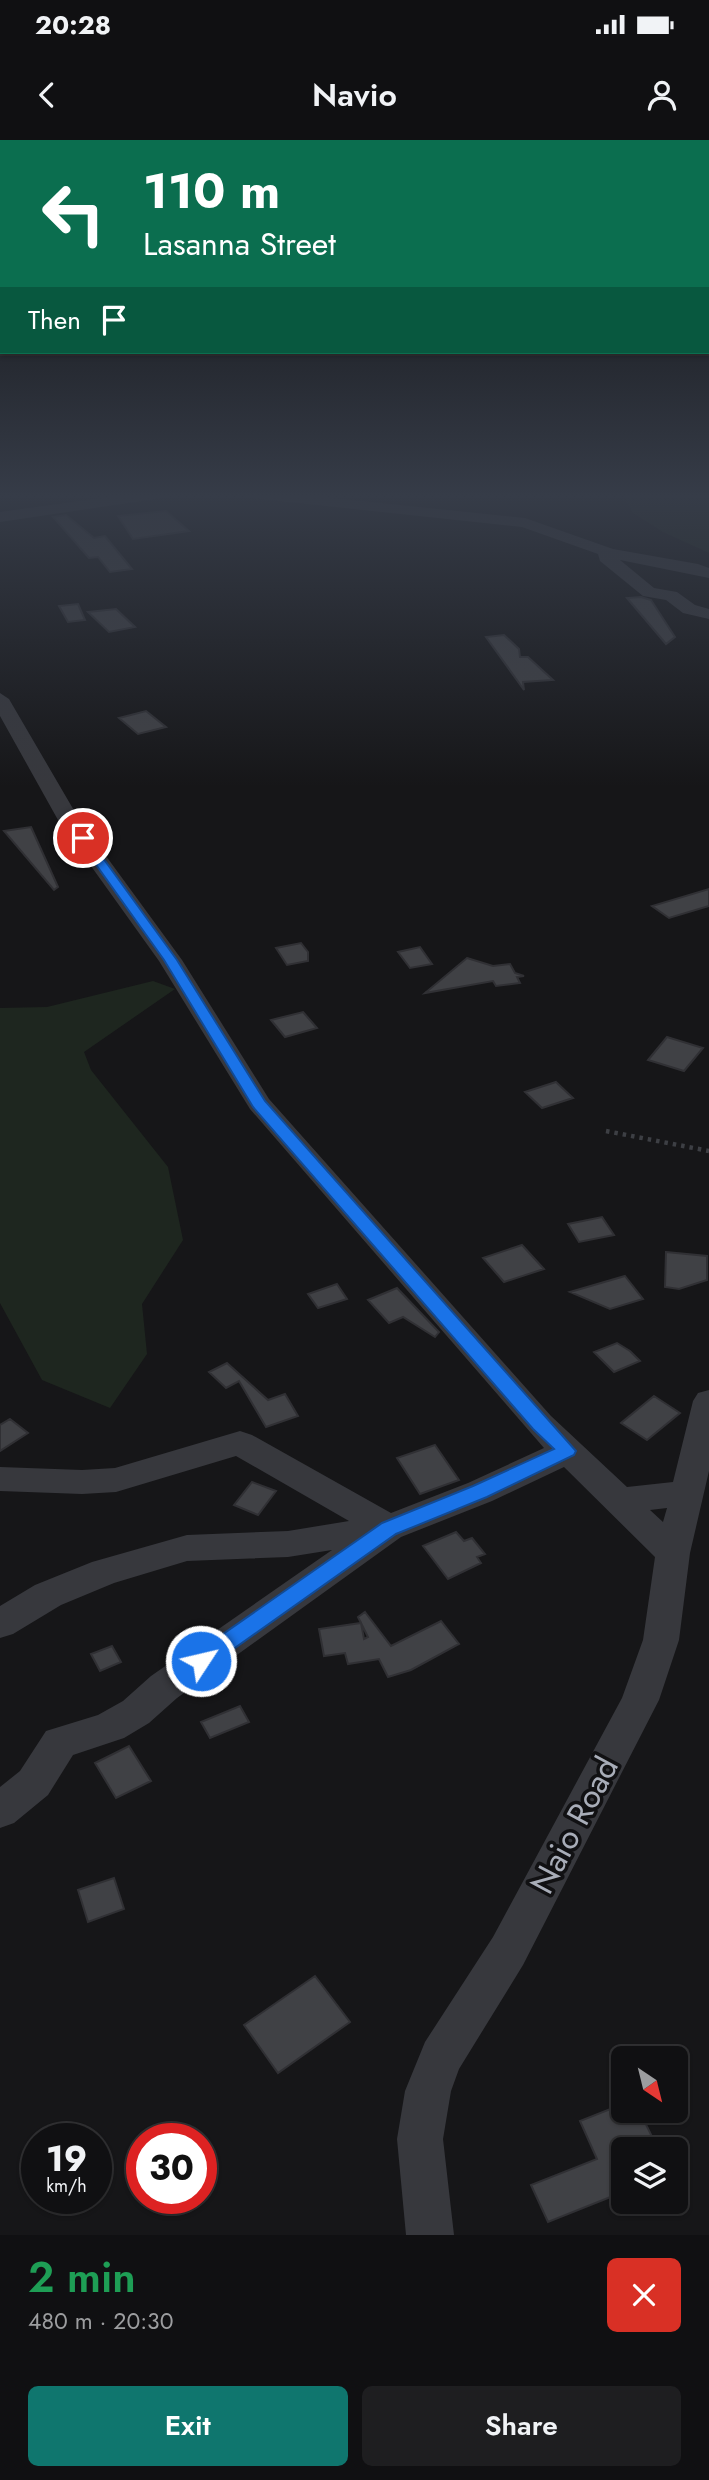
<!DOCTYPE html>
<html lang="en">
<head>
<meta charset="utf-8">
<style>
  :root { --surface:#101012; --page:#1e1e20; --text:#f1f3f6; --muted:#9c9d9f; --line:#303032; --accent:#0f766e }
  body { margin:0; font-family:Jost,sans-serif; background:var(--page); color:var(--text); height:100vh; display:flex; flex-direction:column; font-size:26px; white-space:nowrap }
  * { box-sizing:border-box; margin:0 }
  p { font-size:23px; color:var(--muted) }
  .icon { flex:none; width:38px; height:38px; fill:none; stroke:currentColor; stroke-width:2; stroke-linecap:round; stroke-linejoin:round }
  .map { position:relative; height:2095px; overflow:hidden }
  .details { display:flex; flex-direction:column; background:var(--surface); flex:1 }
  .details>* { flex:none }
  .guide { position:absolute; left:0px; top:0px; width:710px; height:214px; box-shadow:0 2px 5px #0004,0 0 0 2px var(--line); background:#0b6e4f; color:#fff; overflow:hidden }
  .needle { width:46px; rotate:145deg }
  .buttons { position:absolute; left:611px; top:1906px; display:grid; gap:14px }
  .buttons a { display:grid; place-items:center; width:77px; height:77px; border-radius:10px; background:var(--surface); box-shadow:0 2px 5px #0004,0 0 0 2px var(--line); font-size:35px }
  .speed { position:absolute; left:21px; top:1983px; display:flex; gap:14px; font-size:35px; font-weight:700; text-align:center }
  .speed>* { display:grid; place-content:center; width:91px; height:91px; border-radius:50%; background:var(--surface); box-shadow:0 2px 5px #0004,0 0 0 2px var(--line); line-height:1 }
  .speed small { font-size:18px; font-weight:400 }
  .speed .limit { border:10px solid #d22; background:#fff; color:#111 }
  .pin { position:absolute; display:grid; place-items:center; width:60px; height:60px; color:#fff; margin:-30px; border:4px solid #fff; border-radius:50%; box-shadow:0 2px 7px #0007 }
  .me { position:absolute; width:77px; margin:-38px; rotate:55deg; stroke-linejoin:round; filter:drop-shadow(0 0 5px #0008) }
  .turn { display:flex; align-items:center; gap:24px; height:147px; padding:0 28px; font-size:32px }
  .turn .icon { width:91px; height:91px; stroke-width:2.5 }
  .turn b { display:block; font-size:49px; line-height:60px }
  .then { display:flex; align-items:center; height:66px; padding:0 28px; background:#0003; gap:14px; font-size:26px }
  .round { display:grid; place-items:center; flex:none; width:74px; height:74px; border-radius:10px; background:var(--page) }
  .overview { display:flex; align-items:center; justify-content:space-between; height:119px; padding:0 28px }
  h1 { font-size:42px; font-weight:600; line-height:52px; color:#1e9e55 }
  .primary-button { display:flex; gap:14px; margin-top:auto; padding:14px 28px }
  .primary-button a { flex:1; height:80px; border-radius:10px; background:var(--accent); color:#fff; font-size:28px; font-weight:600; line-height:80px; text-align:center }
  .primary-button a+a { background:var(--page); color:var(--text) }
  .status { display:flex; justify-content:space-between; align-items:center; height:49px; padding:0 35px; background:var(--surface); direction:ltr }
  .status svg { height:19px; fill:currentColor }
  header { display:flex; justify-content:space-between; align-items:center; height:91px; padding:0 28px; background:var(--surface); font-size:32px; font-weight:600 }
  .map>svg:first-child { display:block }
</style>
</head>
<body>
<div class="status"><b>20:28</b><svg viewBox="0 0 49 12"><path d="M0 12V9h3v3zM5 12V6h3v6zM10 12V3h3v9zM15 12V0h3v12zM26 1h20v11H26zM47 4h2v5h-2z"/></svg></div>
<header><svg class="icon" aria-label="back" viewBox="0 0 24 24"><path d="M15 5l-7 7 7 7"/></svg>Navio<svg class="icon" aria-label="person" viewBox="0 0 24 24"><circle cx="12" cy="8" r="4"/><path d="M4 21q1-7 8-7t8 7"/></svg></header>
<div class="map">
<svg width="709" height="2095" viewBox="0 0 709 2095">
  <rect width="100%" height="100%" fill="#161618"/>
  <path fill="#1e261f" d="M622,354H709V413L663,392L633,373Z
    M153,841L175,849L84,912L91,930L168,1027L183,1100L142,1164L147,1214L110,1268L42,1240L0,1163V868L47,867Z"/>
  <path fill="#404145" stroke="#303034" stroke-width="2" d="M166,371L189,391L133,399L118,376Z
    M66,375L94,398L105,396L132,429L110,432L98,417L89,418L53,377Z
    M641,457L651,460L675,497L666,504L627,458Z
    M78,464L85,480L68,482L59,466Z
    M116,469L135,487L109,492L88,472Z
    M504,495L519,509L520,517H528L553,540L523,542L524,550L486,497Z
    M146,571L166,587L138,594L119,578Z
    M31,687L58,747L54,750L4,691Z
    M709,749V766L669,778L652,766Z
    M301,803L308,812V821L287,825L276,808Z
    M420,807L432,824L410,828L398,812Z
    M467,818L493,826L510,824L515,833L524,836L517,837L520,843L496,846L493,841L425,853Z
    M303,872L317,888L285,897L271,880Z
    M667,897L703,908L684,931L648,920Z
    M556,942L573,958L542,968L525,952Z
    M602,1077L614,1095L579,1102L568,1084Z
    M522,1105L544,1129L504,1142L483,1118Z
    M666,1112L707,1116V1140L679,1149L665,1147Z
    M625,1136L643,1159L610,1169L570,1152Z
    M337,1144L347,1159L318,1168L308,1154Z
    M397,1148L439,1192L435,1197L403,1177L389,1183L368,1160Z
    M617,1203L630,1211L640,1221L614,1232L594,1212Z
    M227,1223L268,1260L285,1254L298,1276L266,1287L239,1241L226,1248L209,1232Z
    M654,1256L680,1273L647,1300L621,1283Z
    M10,1279L28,1293L0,1311V1285Z
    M435,1305L459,1340L420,1354L397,1318Z
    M252,1342L276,1351L258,1375L234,1365Z
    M456,1392L464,1401L472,1398L485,1414L477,1417L481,1423L448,1439L423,1406Z
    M365,1472L391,1506L441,1481L459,1504L411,1530L388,1537L379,1519L348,1524L345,1513L324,1516L319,1489L361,1483L364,1499L368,1497L358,1477Z
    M112,1506L121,1522L100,1531L91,1514Z
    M240,1566L249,1582L210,1598L201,1582Z
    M129,1606L151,1641L116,1658L95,1623Z
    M114,1738L124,1769L88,1782L78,1750Z
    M315,1836L350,1882L278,1933L244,1885Z
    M623,1964V1970H639L658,2009H623V2052L548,2082L531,2045L597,2019L580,1981Z"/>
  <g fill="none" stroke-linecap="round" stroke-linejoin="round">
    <path stroke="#3d3f44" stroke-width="4.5" stroke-dasharray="3.5 5" stroke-linecap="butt" d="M606,991L709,1011"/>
    <path fill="#37383d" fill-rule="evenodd" d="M130,354H169L162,358L0,382V372Z
      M244,354H294L525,378L613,409L698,424L709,428V438L620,420L654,448L677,452L695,465L709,469V479L683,473L666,460L643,456L600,421L598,414L522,387L251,358Z
      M0,553L9,559L79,679L182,820L269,959L551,1276L627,1347L673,1342L693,1261L698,1253L709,1250V1331L690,1413L679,1500L659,1560L523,1825L459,1929L451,1951L443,1999L454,2095H406L397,1999L405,1951L425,1902L493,1797L622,1558L643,1500L655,1417L564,1327L492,1361L401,1397L177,1558L149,1583L124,1598L73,1615L48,1655L14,1683L0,1688V1647L20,1631L46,1591L98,1575L123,1561L151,1536L332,1410L288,1417L187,1421L114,1443L61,1465L13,1494L0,1498V1466L35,1445L92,1422L187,1395L288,1391L349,1381L236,1316L116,1352L82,1354L0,1351V1327L82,1330L115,1328L240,1291L252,1295L391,1373L468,1343L544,1308L250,969L159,821L58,680L0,576ZM667,1368L663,1382L650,1370Z"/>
  </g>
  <linearGradient id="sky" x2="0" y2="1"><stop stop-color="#0c0c0d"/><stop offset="0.55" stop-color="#363c48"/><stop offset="1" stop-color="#363c48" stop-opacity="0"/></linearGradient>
  <rect width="709" height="647" fill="url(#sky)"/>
  <path fill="#1a73e8" stroke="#114b97" stroke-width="2" d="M83,695L87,696L177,820L265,961L576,1311L574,1315L487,1357L396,1394L208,1527L201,1529L193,1527L190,1521L193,1515L382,1383L473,1346L554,1309L533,1289L253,967L164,820L77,698Z"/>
  <g text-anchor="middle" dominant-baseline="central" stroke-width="7" stroke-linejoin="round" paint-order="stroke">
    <g font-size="33" fill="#a8adb8" stroke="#111113">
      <text transform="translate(574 1685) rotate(-62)">Naio Road</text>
    </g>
  </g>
</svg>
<div class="buttons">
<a><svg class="needle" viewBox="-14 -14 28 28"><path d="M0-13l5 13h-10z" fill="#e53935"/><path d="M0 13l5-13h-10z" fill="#9c9d9f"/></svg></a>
<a><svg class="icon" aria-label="layers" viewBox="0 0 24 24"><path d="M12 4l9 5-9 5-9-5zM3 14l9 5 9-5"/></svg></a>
</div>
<div class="speed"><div>19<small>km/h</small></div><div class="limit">30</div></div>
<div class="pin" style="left:83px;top:698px;background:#d93025"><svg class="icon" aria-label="arrive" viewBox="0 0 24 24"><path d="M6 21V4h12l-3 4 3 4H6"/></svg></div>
<svg class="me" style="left:201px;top:1521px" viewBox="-20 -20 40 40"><circle r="17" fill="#1a73e8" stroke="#fff" stroke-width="3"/><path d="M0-11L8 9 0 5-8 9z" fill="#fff"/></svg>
<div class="guide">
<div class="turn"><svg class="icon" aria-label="left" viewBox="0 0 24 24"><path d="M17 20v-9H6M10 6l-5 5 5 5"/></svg><div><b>110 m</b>Lasanna Street</div></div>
<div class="then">Then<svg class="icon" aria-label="arrive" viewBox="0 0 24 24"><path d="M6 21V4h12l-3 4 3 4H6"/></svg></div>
</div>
</div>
<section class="details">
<div class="overview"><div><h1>2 min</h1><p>480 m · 20:30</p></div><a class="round" style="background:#d93025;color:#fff"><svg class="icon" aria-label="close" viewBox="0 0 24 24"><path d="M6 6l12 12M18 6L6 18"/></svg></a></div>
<div class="primary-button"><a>Exit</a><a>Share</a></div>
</section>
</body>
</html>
